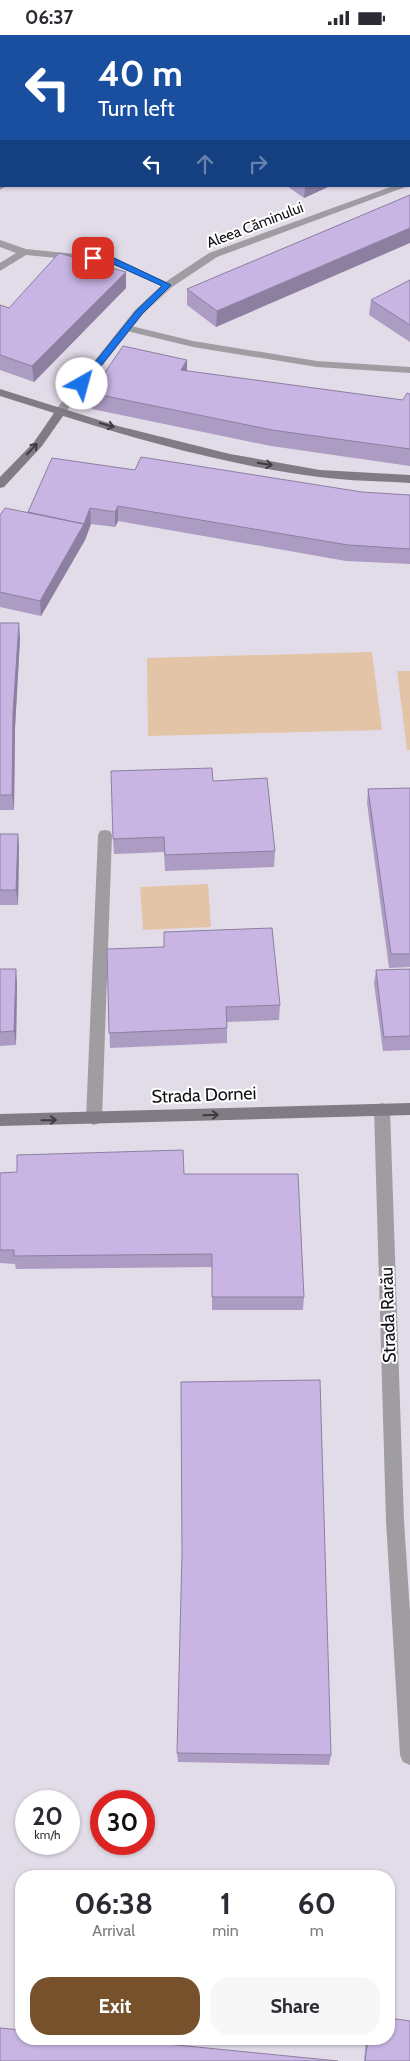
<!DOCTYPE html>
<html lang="en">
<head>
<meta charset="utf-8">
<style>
  :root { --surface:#fff; --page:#f7f7f7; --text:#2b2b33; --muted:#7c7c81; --accent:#76512c }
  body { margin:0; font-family:Cabin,sans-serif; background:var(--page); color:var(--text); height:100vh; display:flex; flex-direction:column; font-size:19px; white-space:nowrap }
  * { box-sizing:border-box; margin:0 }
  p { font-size:16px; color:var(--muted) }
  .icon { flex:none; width:28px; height:28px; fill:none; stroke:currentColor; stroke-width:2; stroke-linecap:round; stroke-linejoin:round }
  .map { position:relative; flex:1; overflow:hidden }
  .panel { position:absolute; left:15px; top:1835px; width:380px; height:175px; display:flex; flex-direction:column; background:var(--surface); border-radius:20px; box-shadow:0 1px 4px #0004 }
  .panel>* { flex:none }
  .banner { position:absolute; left:0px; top:0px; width:410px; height:152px; box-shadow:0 1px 4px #0004; background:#1a4fa0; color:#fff; overflow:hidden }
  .speed { position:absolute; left:15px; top:1755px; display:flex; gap:10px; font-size:25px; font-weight:700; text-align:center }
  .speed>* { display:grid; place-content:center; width:65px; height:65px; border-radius:50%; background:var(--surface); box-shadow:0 1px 4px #0004; line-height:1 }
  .speed small { font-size:12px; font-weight:400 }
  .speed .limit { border:8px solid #d22; background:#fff; color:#111 }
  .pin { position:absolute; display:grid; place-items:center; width:42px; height:42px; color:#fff; margin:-21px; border-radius:10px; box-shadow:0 2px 8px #0006 }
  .me { position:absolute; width:55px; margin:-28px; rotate:38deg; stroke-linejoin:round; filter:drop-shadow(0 0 4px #0008) }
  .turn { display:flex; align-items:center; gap:18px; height:105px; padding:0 15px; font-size:22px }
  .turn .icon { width:65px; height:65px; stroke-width:2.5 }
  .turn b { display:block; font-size:35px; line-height:42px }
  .lanes { display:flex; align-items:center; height:48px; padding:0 15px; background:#0003; justify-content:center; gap:25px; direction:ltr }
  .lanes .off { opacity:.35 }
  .eta { display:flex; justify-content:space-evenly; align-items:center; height:85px; text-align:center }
  .eta b { font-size:30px; font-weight:800; line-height:35px }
  .button { display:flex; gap:10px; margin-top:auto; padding:10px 15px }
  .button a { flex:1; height:58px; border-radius:20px; background:var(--accent); color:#fff; font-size:20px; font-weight:800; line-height:58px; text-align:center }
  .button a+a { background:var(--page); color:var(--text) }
  .status { display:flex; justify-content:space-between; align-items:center; height:35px; padding:0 25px; background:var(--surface); direction:ltr }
  .status svg { height:14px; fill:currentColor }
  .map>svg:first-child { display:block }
</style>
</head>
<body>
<div class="status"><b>06:37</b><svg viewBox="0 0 49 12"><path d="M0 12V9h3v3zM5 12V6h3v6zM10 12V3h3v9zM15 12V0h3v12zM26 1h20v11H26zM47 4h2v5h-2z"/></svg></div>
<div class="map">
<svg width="410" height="2026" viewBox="0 0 410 2026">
  <rect width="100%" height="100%" fill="#e2dce9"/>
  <path fill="#e4c4a7" d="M372,617L382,695L148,701L147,623Z
    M397,636H410V715H407Z
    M208,849L211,892L143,895L140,852Z"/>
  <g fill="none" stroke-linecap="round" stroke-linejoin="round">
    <path fill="#9f9da2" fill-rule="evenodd" d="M0,74H1V80H0Z
      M0,148L1,151H6L0,155Z
      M0,205L26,214L115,223L173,250L172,252H164L109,228L26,220L0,236V228L16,218L0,212Z
      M127,290L193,306L317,326L410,332V338L317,332L193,312L123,295L122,293L123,291Z
      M105,795L110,796L112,800L102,1084L99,1088L94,1090L89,1088L86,1084L98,800L100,796Z"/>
    <path fill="#9f9da2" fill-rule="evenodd" d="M369,0H380L381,1H370Z
      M409,16L410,17V23L409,22Z
      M409,121H410V128H409Z
      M393,151H408L217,222L172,252L143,279L64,379H56L54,377L135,275L164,248L209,218Z
      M382,1068L387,1070L390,1074L404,1486L410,1577V1730L403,1727L400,1720L386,1486L374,1074L377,1070Z"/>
    <path fill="#807c84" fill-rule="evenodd" d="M0,354L118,391L230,419L320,435L410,440V448C380,446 349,446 319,442C232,431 146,407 63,381L42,411L4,452L0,453V442L34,407L54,378L0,361Z
      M410,1068V1080L0,1091V1079Z"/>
  </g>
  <path fill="#ac9cc4" d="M31,0H114L110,1H31Z
    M244,0H311L313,1H244Z
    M409,57L410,58V105H409Z
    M1,77V121L0,120V78Z
    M287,151H330L304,163Z
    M410,160L216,292L187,270V254Z
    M410,245V307L369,280L371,265Z
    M126,253L34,347L0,335V270L9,273Z
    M187,325V336L403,365L410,359V431L271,411L92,374L91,358Z
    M135,435L362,457L410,460V529L346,526L118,486L115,492L91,489L85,505L41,581L0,572V480L28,477Z
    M0,588L20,603L15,693L14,775H0Z
    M213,746L275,816L274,832L165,836L164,817L114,819L113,804Z
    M410,753V932L389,933L367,768L368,754Z
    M0,799H18L19,814L18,870H0Z
    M107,914L280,970L279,985L227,987V1008L110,1013Z
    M0,934L17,948L16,1010L0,1011Z
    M410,934V1015L383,1016L374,948L376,935Z
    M0,1138L184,1139L304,1262L303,1275H212V1232L16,1234L15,1229L0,1228Z
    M177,1718L331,1720L329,1730L178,1727Z
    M366,2004H389L410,2026H364Z"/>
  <path fill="#8c7fa0" d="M70,0H114L110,1H67Z
    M305,151H330L304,163Z
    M410,193V208L216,292L217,276Z
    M126,237V253L34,347L32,331Z
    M187,325V341L181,335Z
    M118,471V486L115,492V477Z
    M90,473L91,489L85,505L41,581L40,566Z
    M19,588L20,603L15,693L14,775L12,760L13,678Z
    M18,799L19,814L18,870L16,855Z
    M16,934L17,948L16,1010L14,996Z"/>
  <path fill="#c8b5e4" stroke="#8c7fa0" d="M43,0H70L67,1H44Z
    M261,0H311L313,1H263Z
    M409,57L410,58V89H409Z
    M1,77V106L0,105V78Z
    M410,160V193L217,276L187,254Z
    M59,218L126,237L32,331L0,320V270L9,273Z
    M410,245V290L371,265Z
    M123,311L187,325L181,335L403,365L407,358L410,359V414L272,395L91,358Z
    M141,422L362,457L410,460V514L348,510L118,471L115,477L90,473L84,489L28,477L52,423L135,435Z
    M5,473L84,489L40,566L0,557V480Z
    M0,588H19L13,678L12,760H0Z
    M212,733L213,746L267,743L275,816L165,820L164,802L113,804L111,736Z
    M410,753V919H391L368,754Z
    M0,799H18L16,855H0Z
    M272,893L280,970L226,972L227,993L109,998L107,914L164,912V897Z
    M0,934H16L14,996L0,997Z
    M410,934V1001L384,1002L376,935Z
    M183,1115L184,1139H298L304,1262H212V1219L14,1221V1215H0V1138L17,1137V1120Z
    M320,1345L331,1720L177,1718L182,1519L181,1347Z
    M389,1983L410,1986V2026H365L368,2004H389Z
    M0,1993L21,1995V2004H116L338,2026H0Z"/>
  <defs><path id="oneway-shaft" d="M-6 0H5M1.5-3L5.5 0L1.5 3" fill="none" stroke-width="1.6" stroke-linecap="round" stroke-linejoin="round" transform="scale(1.25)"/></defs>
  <g stroke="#3e3b41">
    <use href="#oneway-shaft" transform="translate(107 390) rotate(16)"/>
    <use href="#oneway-shaft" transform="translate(32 414) rotate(-47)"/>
    <use href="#oneway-shaft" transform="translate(265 429) rotate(10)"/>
    <use href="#oneway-shaft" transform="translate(211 1080) rotate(-2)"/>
    <use href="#oneway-shaft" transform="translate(49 1085) rotate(-1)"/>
  </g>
  <path fill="#1a73e8" stroke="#114b97" d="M93,221L114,223L171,250L142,279L85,351H79V347L136,276L162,251L109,227L91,225V222Z"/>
  <g text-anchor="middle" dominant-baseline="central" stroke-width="4" stroke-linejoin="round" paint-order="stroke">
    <g font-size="15" fill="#121014" stroke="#fff">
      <text transform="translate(255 190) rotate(-21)">Aleea Căminului</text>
    </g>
    <g font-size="18" fill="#121014" stroke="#fff">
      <text transform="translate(204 1060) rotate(-2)">Strada Dornei</text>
      <text transform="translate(388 1280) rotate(-92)">Strada Rarău</text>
    </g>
  </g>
</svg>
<div class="speed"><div>20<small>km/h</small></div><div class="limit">30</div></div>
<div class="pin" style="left:93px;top:223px;background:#d93025"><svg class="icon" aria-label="arrive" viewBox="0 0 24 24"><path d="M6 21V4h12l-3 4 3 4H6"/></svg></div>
<svg class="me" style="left:82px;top:349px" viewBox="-20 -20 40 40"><circle r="19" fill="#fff"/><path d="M0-13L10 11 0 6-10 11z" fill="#1a73e8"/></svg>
<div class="banner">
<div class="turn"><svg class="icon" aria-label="left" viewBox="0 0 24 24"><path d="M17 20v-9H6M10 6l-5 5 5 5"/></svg><div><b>40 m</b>Turn left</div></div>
<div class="lanes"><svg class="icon" aria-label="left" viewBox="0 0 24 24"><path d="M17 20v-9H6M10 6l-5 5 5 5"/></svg><svg class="icon off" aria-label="ahead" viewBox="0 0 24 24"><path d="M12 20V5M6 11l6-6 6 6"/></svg><svg class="icon off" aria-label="right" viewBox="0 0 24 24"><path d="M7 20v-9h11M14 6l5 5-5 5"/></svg></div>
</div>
<section class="panel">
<div class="eta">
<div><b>06:38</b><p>Arrival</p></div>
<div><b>1</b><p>min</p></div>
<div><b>60</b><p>m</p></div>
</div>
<div class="button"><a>Exit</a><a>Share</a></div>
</section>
</div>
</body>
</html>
